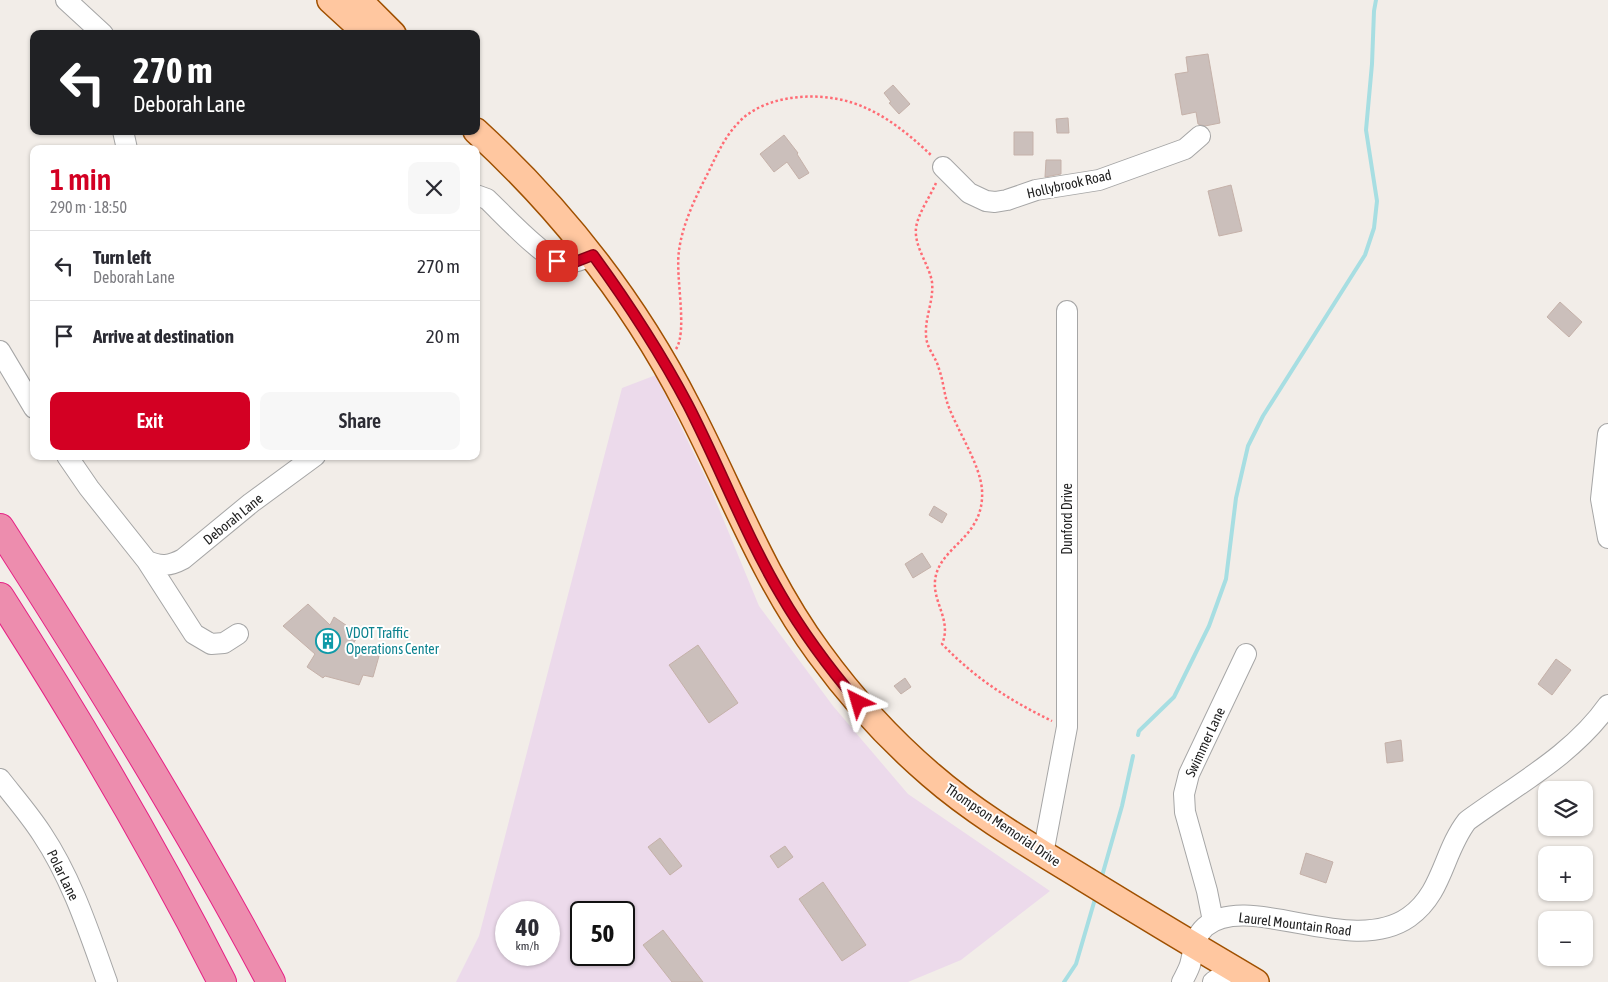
<!DOCTYPE html>
<html lang="en">
<head>
<meta charset="utf-8">
<style>
  :root { --surface:#fff; --page:#f7f7f7; --text:#2b2b33; --muted:#7c7c81; --line:#e1e1e2; --accent:#d30023 }
  body { margin:0; font-family:"Asap Condensed",sans-serif; background:var(--page); color:var(--text); height:100vh; display:flex; flex-direction:column; font-size:19px; white-space:nowrap }
  * { box-sizing:border-box; margin:0 }
  p { font-size:16px; color:var(--muted) }
  .icon { flex:none; width:28px; height:28px; fill:none; stroke:currentColor; stroke-width:2; stroke-linecap:round; stroke-linejoin:round }
  .map { position:relative; flex:1; overflow:hidden }
  .sheet { position:absolute; left:30px; top:145px; width:450px; height:315px; display:flex; flex-direction:column; background:var(--surface); border-radius:10px; box-shadow:0 1px 4px #0004 }
  .sheet>* { flex:none }
  .guide { position:absolute; left:30px; top:30px; width:450px; height:105px; border-radius:10px; box-shadow:0 1px 4px #0004; background:#202124; color:#fff; overflow:hidden }
  .fabs { position:absolute; left:1538px; top:781px; display:grid; gap:10px }
  .fabs a { display:grid; place-items:center; width:55px; height:55px; border-radius:10px; background:var(--surface); box-shadow:0 1px 4px #0004; font-size:25px }
  .speed { position:absolute; left:495px; top:901px; display:flex; gap:10px; font-size:25px; font-weight:700; text-align:center }
  .speed>* { display:grid; place-content:center; width:65px; height:65px; border-radius:50%; background:var(--surface); box-shadow:0 1px 4px #0004; line-height:1 }
  .speed small { font-size:12px; font-weight:400 }
  .speed .limit { border:2px solid #111; border-radius:8px; background:#fff; color:#111 }
  .pin { position:absolute; display:grid; place-items:center; width:42px; height:42px; color:#fff; margin:-21px; border-radius:10px; box-shadow:0 2px 8px #0006 }
  .me { position:absolute; width:55px; margin:-28px; rotate:320deg; stroke-linejoin:round; filter:drop-shadow(0 0 4px #0008) }
  .turn { display:flex; align-items:center; gap:18px; height:105px; padding:0 20px; font-size:22px }
  .turn .icon { width:65px; height:65px; stroke-width:2.5 }
  .turn b { display:block; font-size:35px; line-height:42px }
  .round { display:grid; place-items:center; flex:none; width:52px; height:52px; border-radius:10px; background:var(--page) }
  .overview { display:flex; align-items:center; justify-content:space-between; height:85px; padding:0 20px }
  h1 { font-size:30px; font-weight:600; line-height:38px; color:var(--accent) }
  .cta { display:flex; gap:10px; margin-top:auto; padding:10px 20px }
  .cta a { flex:1; height:58px; border-radius:10px; background:var(--accent); color:#fff; font-size:20px; font-weight:600; line-height:58px; text-align:center }
  .cta a+a { background:var(--page); color:var(--text) }
  ul { padding:0; list-style:none }
  li { display:flex; align-items:center; gap:15px; height:70px; padding:0 20px; border-top:1px solid var(--line) }
  li div { flex:1 }
  li b { display:block; font-size:19px }
  li em { font-style:normal }
  .map>svg:first-child { display:block }
</style>
</head>
<body>
<div class="map">
<svg width="1608" height="982" viewBox="0 0 1608 982">
  <rect width="100%" height="100%" fill="#f2ede8"/>
  <path fill="#ecdaeb" fill-rule="evenodd" d="M656,375L710,487L759,606L833,706L908,794L1050,891L961,960L908,982H456L479,936L622,388ZM506,912H549V955H506ZM581,912H624V955H581Z"/>
  <g fill="none" stroke-linecap="round" stroke-linejoin="round">
    <path stroke="#a7dee2" stroke-width="4" d="M1138,735L1139,731L1174,697L1209,626L1226,579L1236,498L1248,446L1263,416L1365,255L1374,228L1377,201L1366,130L1372,64L1374,11L1376,0
      M1102,876L1122,806L1133,756
      M1064,982L1076,964L1095,899"/>
  </g>
  <path fill="#cbbfbb" stroke="#c5b1a9" d="M1208,54L1220,123L1205,126L1198,124L1196,112L1182,115L1175,74L1188,72L1186,57Z
    M893,85L910,104L899,114L889,103L891,102L884,93Z
    M1068,118L1069,133H1057L1056,119Z
    M1014,132H1033V155H1014Z
    M784,135L798,153L797,154L809,173L799,179L787,162L774,172L760,154Z
    M1046,160H1061V174L1045,177Z
    M1231,185L1242,231L1219,236L1208,191Z
    M1560,302L1582,322L1569,337L1547,317Z
    M934,506L947,514L942,523L929,515Z
    M922,553L931,567L913,578L905,564Z
    M308,604L330,625L334,617L359,634L350,649L379,656L373,677L363,675L359,685L325,676L323,678L307,667L315,654L283,626Z
    M698,645L738,703L709,723L669,665Z
    M1556,659L1571,670L1552,695L1538,684Z
    M905,678L911,687L901,694L894,686Z
    M1401,740L1403,761L1387,763L1385,743Z
    M660,838L682,866L670,875L648,847Z
    M785,846L793,857L778,868L770,856Z
    M1306,853L1333,862L1326,883L1300,874Z
    M823,882L866,945L842,961L799,899Z
    M663,930L703,982H672L643,945Z"/>
  <g fill="none" stroke-linecap="round" stroke-linejoin="round">
    <defs>
      <path id="minor" d="M66,0L103,34
        M123,131L127,149
        M943,167L969,193L986,201L995,202L1007,200L1036,190L1099,180L1185,149L1200,136
        M476,195L487,199C503,214 545,260 563,262C574,264 583,259 593,255
        M0,351L34,408
        M1608,434L1601,499L1608,538
        M67,456L89,488L147,561L194,634L211,644L224,643L238,634
        M147,561C161,567 170,566 183,559L251,503L315,456
        M0,779C14,797 29,814 42,834C72,879 89,932 107,982
        M1043,854L1067,727V311
        M1213,921L1207,891L1185,812L1184,794L1189,774L1246,654
        M1182,982C1185,976 1188,971 1190,965C1194,951 1193,938 1205,927C1247,890 1351,958 1409,917C1443,893 1443,852 1467,821C1516,785 1573,755 1608,705
        M1213,982L1233,968"/>
      <path id="major" d="M330,0L367,34
        M359,0L393,34
        M476,131C562,210 635,303 688,407C731,489 763,577 819,653C851,697 889,739 931,775C977,815 1031,846 1083,878C1140,913 1198,948 1256,982"/>
      <path id="highway" d="M0,528C95,676 188,826 271,982
        M0,597C80,722 155,850 222,982"/>
    </defs>
    <use href="#minor" stroke="#a6a6a6" stroke-width="22"/>
    <use href="#major" stroke="#9f5000" stroke-width="28"/>
    <use href="#highway" stroke="#e62084" stroke-width="30"/>
    <path stroke="#ff6c75" stroke-width="2.5" stroke-dasharray="2.5 2.5" stroke-linecap="butt" d="M936,183C930,197 918,213 916,228C914,247 929,264 932,282C934,300 925,317 926,334C926,349 936,356 939,369C943,380 944,392 947,402C956,429 980,463 982,490C985,539 938,546 935,581C933,603 952,621 942,644C976,679 1009,700 1052,721
      M676,349C688,331 675,276 679,251C682,225 696,196 708,173C717,154 726,134 742,119C773,91 832,91 868,109C892,120 913,138 932,156"/>
    <use href="#minor" stroke="#fff" stroke-width="20"/>
    <use href="#major" stroke="#ffc7a0" stroke-width="25"/>
    <use href="#highway" stroke="#ed8dae" stroke-width="28"/>
  </g>
  <g fill="none" stroke-linecap="round" stroke-linejoin="round">
    <defs>
      <path id="route" d="M557,261L575,262L593,255C628,303 660,352 688,405C720,467 745,534 781,595C803,633 829,668 858,702"/>
    </defs>
    <use href="#route" stroke="#890017" stroke-width="12"/>
    <use href="#route" stroke="#d30023" stroke-width="9"/>
  </g>
  <defs>
    <symbol id="building-ring" viewBox="-11 -11 22 22"><circle r="9.5" fill="#fff" stroke="#0f9aa8" stroke-width="1.5"/><path d="M-4-6H4V6H1V3H-1V6H-4ZM-2.5-4.3h1.7v1.8h-1.7ZM.8-4.3h1.7v1.8H.8ZM-2.5-1h1.7V.8h-1.7ZM.8-1h1.7V.8H.8Z" fill="#0f9aa8"/></symbol>
  </defs>
  <g fill-rule="evenodd">
    <use href="#building-ring" x="314" y="627" width="28" height="28"/>
  </g>
  <g text-anchor="middle" dominant-baseline="central" stroke-width="4" stroke-linejoin="round" paint-order="stroke">
    <g font-size="14" fill="#222" stroke="#fff">
      <text transform="translate(1069 184) rotate(-13)">Hollybrook Road</text>
      <text transform="translate(233 519) rotate(-39)">Deborah Lane</text>
      <text transform="translate(1067 519) rotate(-90)">Dunford Drive</text>
      <text transform="translate(1205 742) rotate(-65)">Swimmer Lane</text>
      <text transform="translate(1003 825) rotate(34)">Thompson Memorial Drive</text>
      <text transform="translate(63 875) rotate(64)">Polar Lane</text>
      <text transform="translate(1295 924) rotate(7)">Laurel Mountain Road</text>
    </g>
    <g font-size="14" fill="#0d838f" stroke="#fff" text-anchor="start">
      <text x="346" y="633">VDOT Traffic<tspan x="346" dy="16">Operations Center</tspan></text>
    </g>
  </g>
</svg>
<div class="fabs">
<a><svg class="icon" aria-label="layers" viewBox="0 0 24 24"><path d="M12 4l9 5-9 5-9-5zM3 14l9 5 9-5"/></svg></a>
<a>+</a>
<a>−</a>
</div>
<div class="speed"><div>40<small>km/h</small></div><div class="limit">50</div></div>
<div class="pin" style="left:557px;top:261px;background:#d93025"><svg class="icon" aria-label="arrive" viewBox="0 0 24 24"><path d="M6 21V4h12l-3 4 3 4H6"/></svg></div>
<svg class="me" style="left:858px;top:702px" viewBox="-20 -20 40 40"><path d="M0-17L14 15 0 8-14 15z" fill="#d30023" stroke="#fff" stroke-width="4"/></svg>
<div class="guide">
<div class="turn"><svg class="icon" aria-label="left" viewBox="0 0 24 24"><path d="M17 20v-9H6M10 6l-5 5 5 5"/></svg><div><b>270 m</b>Deborah Lane</div></div>
</div>
<section class="sheet">
<div class="overview"><div><h1>1 min</h1><p>290 m · 18:50</p></div><a class="round"><svg class="icon" aria-label="close" viewBox="0 0 24 24"><path d="M6 6l12 12M18 6L6 18"/></svg></a></div>
<ul>
<li><svg class="icon" aria-label="left" viewBox="0 0 24 24"><path d="M17 20v-9H6M10 6l-5 5 5 5"/></svg><div><b>Turn left</b><p>Deborah Lane</p></div><em>270 m</em></li>
<li><svg class="icon" aria-label="arrive" viewBox="0 0 24 24"><path d="M6 21V4h12l-3 4 3 4H6"/></svg><div><b>Arrive at destination</b></div><em>20 m</em></li>
</ul>
<div class="cta"><a>Exit</a><a>Share</a></div>
</section>
</div>
</body>
</html>
